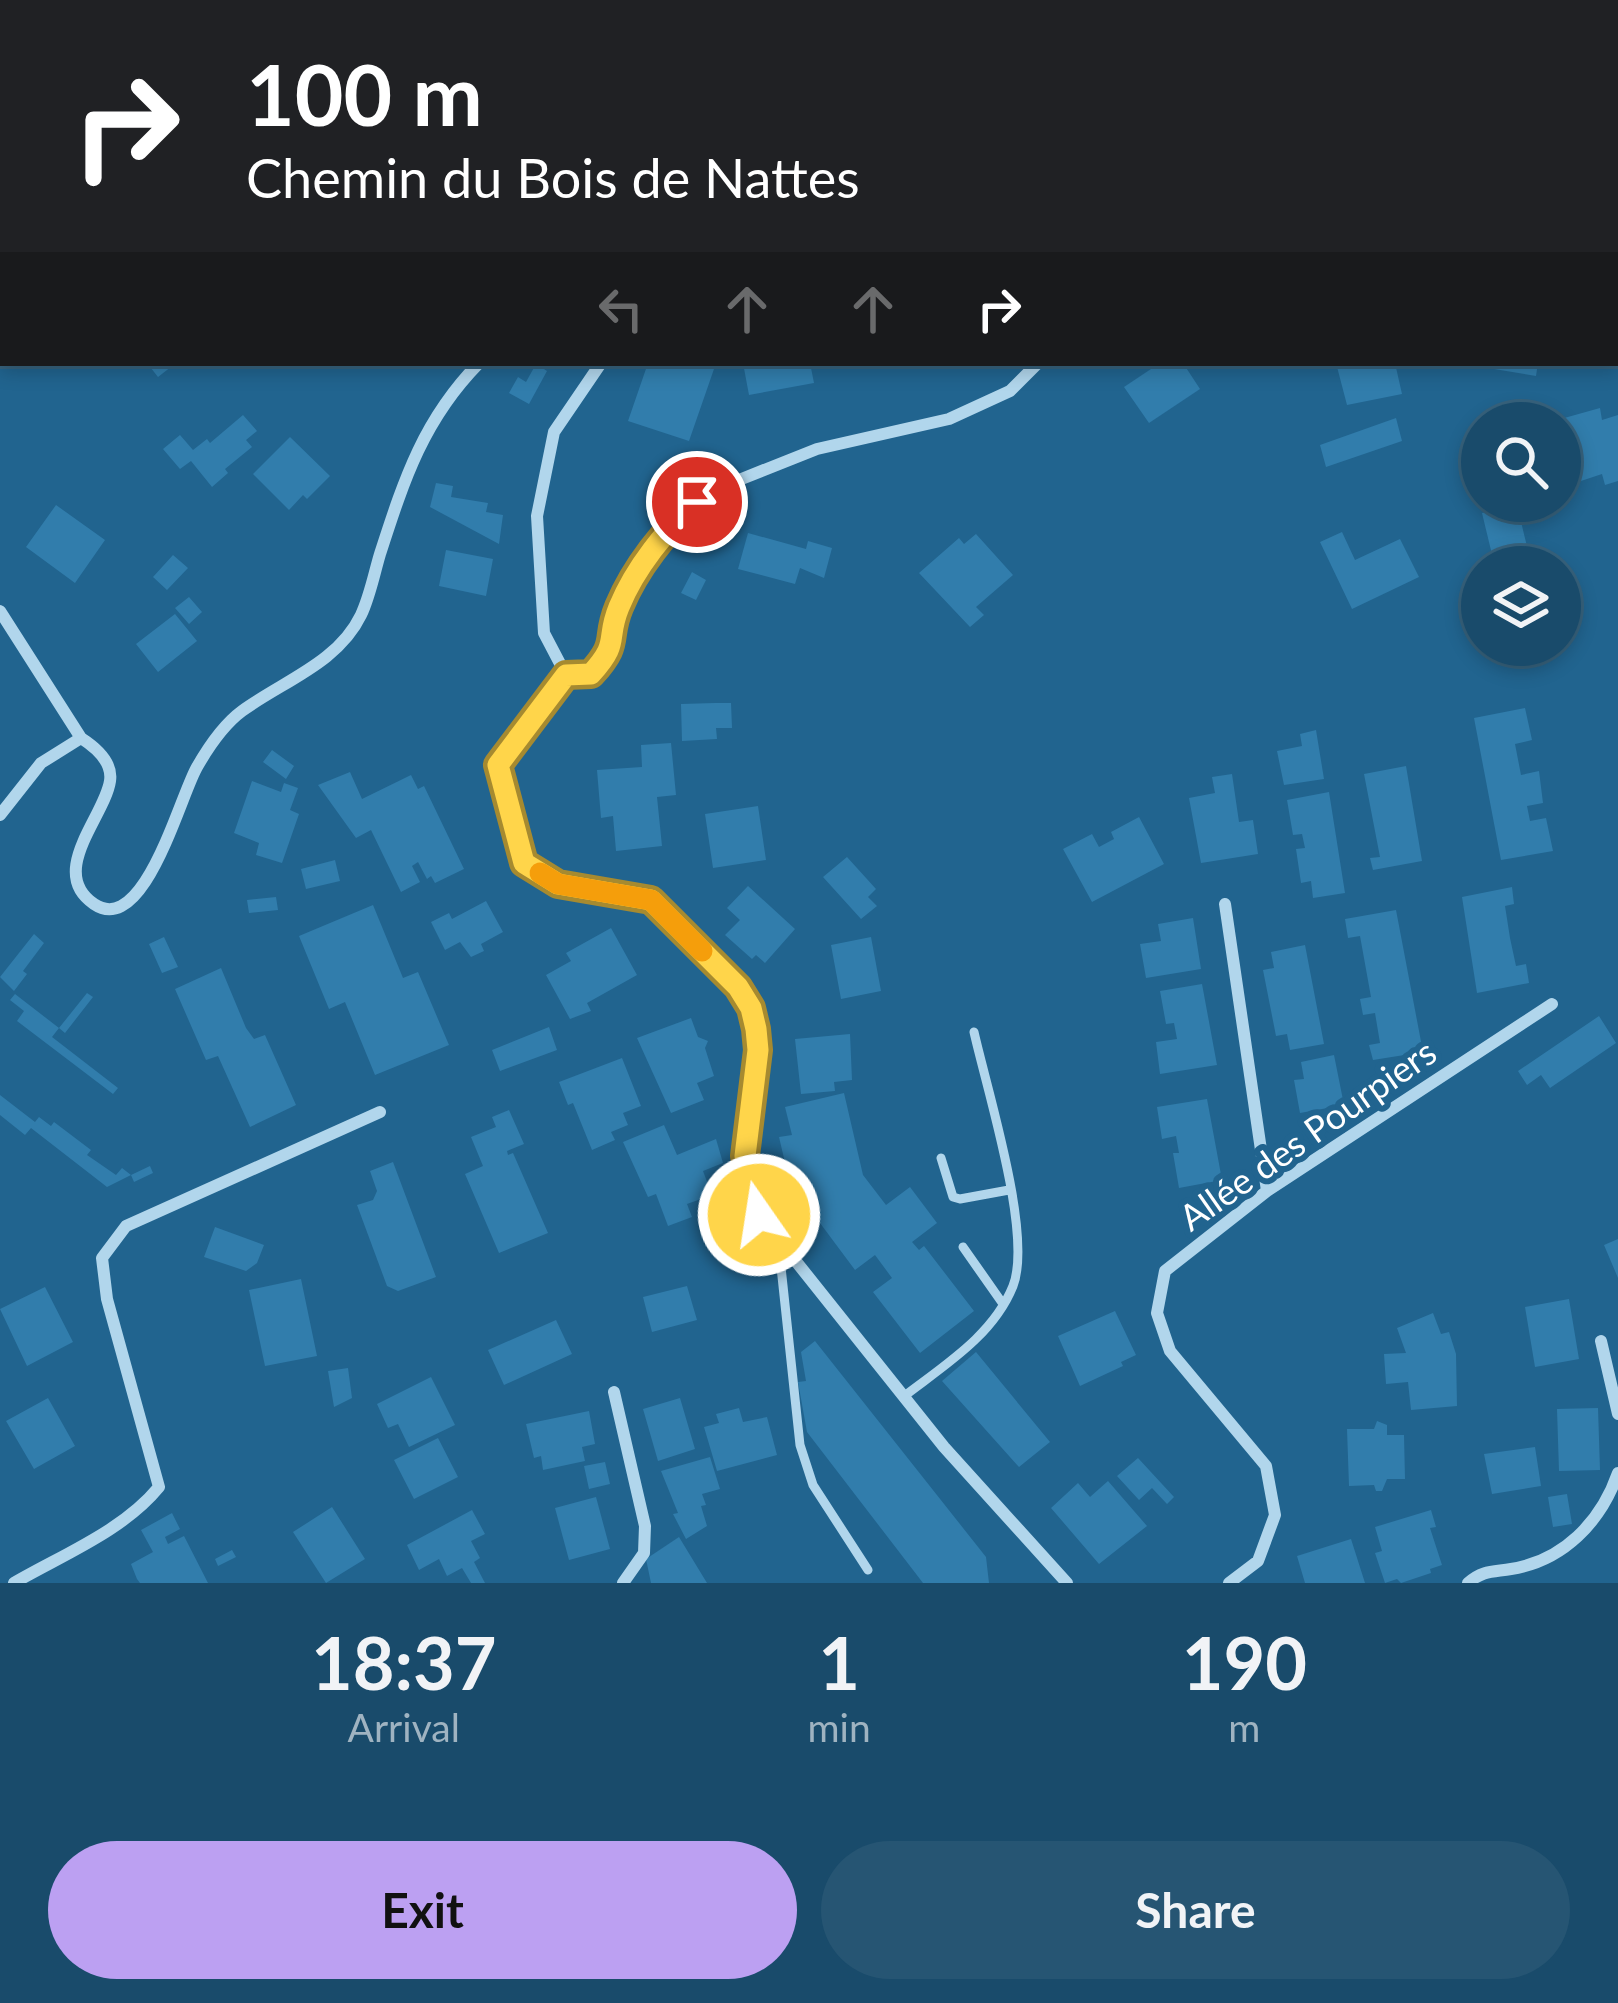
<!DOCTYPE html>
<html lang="en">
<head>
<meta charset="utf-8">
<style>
  :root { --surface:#194b6b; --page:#265573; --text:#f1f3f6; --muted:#9fb3c1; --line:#37637e; --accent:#bca0f2 }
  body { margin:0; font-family:Lato,sans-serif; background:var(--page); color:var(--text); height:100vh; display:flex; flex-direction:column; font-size:45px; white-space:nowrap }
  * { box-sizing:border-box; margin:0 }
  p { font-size:39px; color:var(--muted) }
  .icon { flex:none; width:66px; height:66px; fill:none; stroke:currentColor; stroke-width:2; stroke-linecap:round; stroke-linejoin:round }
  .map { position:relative; height:1583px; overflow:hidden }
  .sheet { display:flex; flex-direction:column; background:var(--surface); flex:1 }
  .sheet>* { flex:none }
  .top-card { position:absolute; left:0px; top:0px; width:1620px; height:366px; box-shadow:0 6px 18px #0003,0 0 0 3px var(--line); background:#202124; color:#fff; overflow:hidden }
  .fabs { position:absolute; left:1461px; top:402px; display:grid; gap:24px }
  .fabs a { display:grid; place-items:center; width:120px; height:120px; border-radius:50%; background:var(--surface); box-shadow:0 6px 18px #0003,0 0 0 3px var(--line); font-size:60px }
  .pin { position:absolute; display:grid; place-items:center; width:102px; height:102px; color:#fff; margin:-51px; border:6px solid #fff; border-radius:50%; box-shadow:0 3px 12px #0007 }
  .me { position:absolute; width:132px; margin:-66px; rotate:347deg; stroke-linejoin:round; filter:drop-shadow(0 0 9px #0008) }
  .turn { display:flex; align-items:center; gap:42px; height:252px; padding:0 48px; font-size:54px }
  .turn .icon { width:156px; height:156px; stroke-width:2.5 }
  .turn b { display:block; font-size:84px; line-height:102px }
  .lanes { display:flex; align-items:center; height:114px; padding:0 48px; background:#0003; justify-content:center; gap:60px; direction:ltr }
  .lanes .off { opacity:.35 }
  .eta { display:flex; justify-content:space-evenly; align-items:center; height:204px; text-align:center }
  .eta b { font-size:72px; font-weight:700; line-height:84px }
  .primary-button { display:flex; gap:24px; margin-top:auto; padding:24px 48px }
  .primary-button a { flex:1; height:138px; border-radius:72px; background:var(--accent); color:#111; font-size:48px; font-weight:700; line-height:138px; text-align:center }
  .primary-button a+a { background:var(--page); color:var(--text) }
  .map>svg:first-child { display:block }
</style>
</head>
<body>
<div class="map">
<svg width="1618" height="1583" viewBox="0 0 1618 1583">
  <rect width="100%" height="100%" fill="#21648f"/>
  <path fill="#317dac" d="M147,363H176L158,377Z
    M648,363H696L714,369L689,441L628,421Z
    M743,363H810L814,383L749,395Z
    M1160,363H1183L1200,389L1149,423L1124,387Z
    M1336,363H1395L1402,394L1347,405Z
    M1489,363H1538L1536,376L1488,368Z
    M536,364L547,371L529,404L509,393L518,377L526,382Z
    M1600,408L1602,420L1618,415V481L1605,485L1602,474L1572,484L1560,444V423L1550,422Z
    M243,415L257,431L246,440L252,447L225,469L228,473L212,487L191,461L180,469L163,449L180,435L193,450L207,439L210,443Z
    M1396,418L1402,441L1326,467L1320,445Z
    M290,437L330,476L307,499L303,495L289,510L253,474Z
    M436,483L453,486L451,497L488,503L486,512L503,515L499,544L430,507Z
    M56,505L105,540L75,583L26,547Z
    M1517,505L1530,559L1495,567L1482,513Z
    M1342,532L1355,560L1400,539L1419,577L1352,609L1320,542Z
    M748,533L806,549L808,541L832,548L824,578L800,568L795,584L738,569Z
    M976,534L1013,575L976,607L984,615L970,627L919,573L959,538L964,544Z
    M446,550L493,559L486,596L439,586Z
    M173,555L188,568L167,590L153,577Z
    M692,572L706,580L696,600L681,593Z
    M189,597L202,612L189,624L175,608Z
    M175,614L197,641L158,672L136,644Z
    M715,703H731L732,728H716L717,739L682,741L681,704Z
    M1525,708L1532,740L1515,744L1521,775L1539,771L1543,803L1527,806L1530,821L1546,818L1553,851L1501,860L1474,718Z
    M1316,730L1324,779L1284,785L1277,751L1302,746L1300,734Z
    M671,743L676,795L657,797L662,846L616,851L613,816L601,818L597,770L642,767L641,745Z
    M272,750L294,766L286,779L263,762Z
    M1406,766L1422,861L1373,870L1370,858L1380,857L1364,774Z
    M350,772L362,799L411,775L418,789L424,786L464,869L435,883L431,876L427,879L418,862L412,866L420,882L401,892L371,830L356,838L318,785Z
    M1232,774L1239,822L1253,820L1258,854L1201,863L1189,798L1215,793L1212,777Z
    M252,781L281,792L284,783L298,788L290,810L299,814L282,863L256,855L259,843L234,833Z
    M1329,792L1345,893L1313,898L1311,881L1301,883L1296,849L1305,848L1302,834L1293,835L1287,800Z
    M758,806L766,860L713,868L705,814Z
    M1139,817L1164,864L1092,902L1063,849L1092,834L1099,847L1114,839L1111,832Z
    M847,857L876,889L868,897L877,906L861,919L823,877Z
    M335,860L340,881L306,889L301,869Z
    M748,886L795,929L765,963L756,955L752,959L725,935L740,920L727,908Z
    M1512,887L1514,904L1505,906L1510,938L1516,966L1526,964L1529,983L1477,993L1462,897Z
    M276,897L278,910L249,913L247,900Z
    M486,901L503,932L481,944L484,951L471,957L460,942L445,950L431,922L449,913L452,919Z
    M373,905L403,978L418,972L449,1045L375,1075L345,1002L329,1009L299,936Z
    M1396,910L1423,1052L1373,1060L1369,1045L1380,1043L1375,1013L1363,1015L1360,999L1371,997L1360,936L1348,938L1345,919Z
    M1193,918L1201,969L1146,978L1140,944L1161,941L1158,924Z
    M611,928L637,975L587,1003L591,1011L570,1019L546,975L571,961L566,953Z
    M34,934L44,943L23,971L27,974L14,991L0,977Z
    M164,937L178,967L162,973L149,944Z
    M871,937L881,991L841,999L831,945Z
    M1305,945L1324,1044L1290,1050L1287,1034L1276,1036L1263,970L1274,968L1271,952Z
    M221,968L246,1028L254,1039L265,1035L296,1105L250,1127L218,1056L206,1060L175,989Z
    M1202,984L1217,1065L1160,1074L1156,1042L1177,1039L1174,1023L1166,1024L1160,991Z
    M87,993L93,997L65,1033L59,1028Z
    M15,994L59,1028L52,1037L118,1088L113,1094L17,1021L24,1011L10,1000Z
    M1599,1016L1616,1043L1550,1088L1541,1075L1527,1085L1518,1071Z
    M691,1018L698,1037L708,1041L705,1048L714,1076L697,1083L704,1100L671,1113L637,1038Z
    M549,1027L557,1050L500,1071L492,1050Z
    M850,1034L852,1080L834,1082L835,1091L801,1094L795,1039Z
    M1334,1055L1344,1105L1300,1113L1294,1080L1304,1079L1301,1062Z
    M622,1058L641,1106L623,1113L628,1125L611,1132L615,1140L592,1150L573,1103L568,1105L559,1082Z
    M844,1093L863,1175L886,1205L910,1187L937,1223L912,1242L919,1250L924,1246L974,1311L920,1353L873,1292L892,1278L875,1255L855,1270L811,1211L819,1206L800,1182L790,1184L779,1137L792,1135L785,1107Z
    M0,1095L35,1122L39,1117L51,1126L54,1122L91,1150L87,1155L116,1175L122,1168L131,1175L107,1187L31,1128L25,1135L0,1115Z
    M1207,1099L1222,1180L1179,1188L1173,1153H1179L1176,1136L1162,1139L1157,1107Z
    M509,1110L524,1144L507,1151L508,1155L513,1153L548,1233L499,1253L465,1174L483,1166L471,1137L496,1127L492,1117Z
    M664,1125L677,1155L716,1139L723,1163L703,1171L712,1195L687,1204L692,1217L668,1226L656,1194L648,1197L623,1142Z
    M393,1162L436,1277L398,1291L387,1286L357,1205L373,1200L377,1191L370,1171Z
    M150,1166L153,1173L134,1182L131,1175Z
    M724,1202L729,1215L703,1225L698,1213Z
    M215,1227L264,1245L257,1263L246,1271L204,1257Z
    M1618,1239V1278L1604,1245Z
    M301,1279L317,1356L265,1366L249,1290Z
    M687,1286L697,1320L652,1332L643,1297Z
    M45,1287L73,1342L27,1366L0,1309Z
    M1569,1299L1579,1359L1535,1367L1525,1307Z
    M1115,1311L1136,1355L1121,1362L1123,1366L1080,1386L1058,1336Z
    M1433,1313L1441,1334L1449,1332L1456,1354L1457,1406L1411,1410L1408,1382L1386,1384L1384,1354L1406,1353L1397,1328Z
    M556,1320L572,1354L504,1385L488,1350Z
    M815,1341L986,1557L989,1583H923L807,1432L798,1382L806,1381L801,1352Z
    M976,1352L1050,1442L1019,1467L942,1381Z
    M348,1368L352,1398L334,1407L328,1371Z
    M431,1377L455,1425L409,1447L398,1424L388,1428L377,1404Z
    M48,1398L75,1446L34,1469L6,1421Z
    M680,1398L695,1449L658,1461L643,1409Z
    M739,1408L743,1422L767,1417L777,1455L717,1471L704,1427L719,1423L716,1414Z
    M1598,1408L1600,1470L1559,1471L1557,1409Z
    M589,1411L595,1444L582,1447L585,1461L543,1470L541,1456L534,1458L526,1424Z
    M1377,1421L1387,1425V1435H1404L1405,1479H1387L1382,1491H1376L1374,1485L1349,1486L1347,1429H1374Z
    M438,1438L458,1477L414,1499L394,1460Z
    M1535,1447L1541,1486L1492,1494L1484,1454Z
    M710,1457L720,1489L702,1494L706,1505L701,1506L707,1526L686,1539L673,1514L678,1513L661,1471Z
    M1138,1458L1174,1497L1167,1504L1152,1488L1139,1500L1117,1476Z
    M605,1462L610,1484L589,1489L584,1466Z
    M1108,1481L1147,1526L1099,1564L1051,1508L1078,1483L1090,1497Z
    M1567,1494L1572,1524L1553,1527L1548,1497Z
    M596,1497L610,1549L569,1560L555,1508Z
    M332,1507L365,1559L326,1583L293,1532Z
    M472,1510L485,1534L471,1541L480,1558L474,1562L485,1583H471L462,1568L447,1576L439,1559L419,1570L407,1545Z
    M1431,1510L1436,1527L1430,1528L1442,1565L1430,1569L1431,1573L1401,1583L1397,1579L1385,1583L1375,1553L1382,1551L1375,1527Z
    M172,1513L180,1529L165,1537L168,1544L184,1536L208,1583H140L137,1579L131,1564L153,1552L141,1530Z
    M679,1537L707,1583H651L646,1559Z
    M1351,1539L1365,1583H1305L1297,1556Z
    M232,1550L236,1557L218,1566L215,1559Z"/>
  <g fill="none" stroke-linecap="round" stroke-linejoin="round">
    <path stroke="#b1d6ec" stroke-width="9" d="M941,1158L953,1197L960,1199L1009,1190
      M778,1239L800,1445L813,1485L868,1570
      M963,1247L1003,1304
      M903,1397C943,1366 993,1336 1013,1286C1033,1235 987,1090 974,1032"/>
    <path stroke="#b1d6ec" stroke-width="12" d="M311,0L314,3
      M452,0L454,3
      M1358,3L1359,0
      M601,363L554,432L537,516L544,633L566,675L591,674L611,652L618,608L641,569L671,525L697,502L739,480L817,449L949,419L1010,391L1038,363
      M0,611L81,738
      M566,675L498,765L524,864L558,884L651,900L738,987L751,1008L756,1029L758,1050L745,1157L759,1215L944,1447L1067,1583
      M0,815L41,763L81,738C95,747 113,762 110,781C105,816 47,872 94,904C144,938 180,796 197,767C209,746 223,725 242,711C283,681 338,663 361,615C370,596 374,574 380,554C404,480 423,420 479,363
      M1225,904L1267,1191
      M1601,1341L1618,1414
      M614,1392L645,1526L644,1553L623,1583
      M14,1583C62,1555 123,1531 159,1487L107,1299L102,1258L126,1226L380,1112
      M1229,1583L1258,1561L1275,1515L1266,1466L1170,1351L1157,1313L1165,1271L1267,1191L1552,1004
      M1468,1583C1483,1570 1493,1572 1511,1569C1563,1561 1601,1522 1618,1473"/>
  </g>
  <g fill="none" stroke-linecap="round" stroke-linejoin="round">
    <defs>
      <path id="route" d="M697,502C666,529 635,568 619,607C605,641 621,641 591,674L566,675L498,765L524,863L558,884L651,900L738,987L751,1008L756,1029L758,1050L745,1156L759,1215"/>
    </defs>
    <use href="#route" stroke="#a68a30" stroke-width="30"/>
    <use href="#route" stroke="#ffd54a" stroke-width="21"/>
    <path stroke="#f59e0b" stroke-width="21" d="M540,873L558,884L651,900L702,951"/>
  </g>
  <g text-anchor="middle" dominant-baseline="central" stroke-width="12" stroke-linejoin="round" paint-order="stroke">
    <g font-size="36" fill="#fff" stroke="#21648f">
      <text transform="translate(1307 1134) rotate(-35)">Allée des Pourpiers</text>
    </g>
  </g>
</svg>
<div class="fabs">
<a><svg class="icon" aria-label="search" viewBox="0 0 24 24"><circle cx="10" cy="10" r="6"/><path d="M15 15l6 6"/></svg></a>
<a><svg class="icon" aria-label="layers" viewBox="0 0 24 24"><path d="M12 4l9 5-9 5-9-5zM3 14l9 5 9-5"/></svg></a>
</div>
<div class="pin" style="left:697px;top:502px;background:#d93025"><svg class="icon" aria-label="arrive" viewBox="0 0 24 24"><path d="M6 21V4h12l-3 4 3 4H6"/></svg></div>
<svg class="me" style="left:759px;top:1215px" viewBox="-20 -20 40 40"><circle r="17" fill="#ffd54a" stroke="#fff" stroke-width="3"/><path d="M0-11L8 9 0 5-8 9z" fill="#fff"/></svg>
<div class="top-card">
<div class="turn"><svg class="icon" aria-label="right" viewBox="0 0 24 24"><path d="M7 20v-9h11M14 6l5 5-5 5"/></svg><div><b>100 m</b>Chemin du Bois de Nattes</div></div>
<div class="lanes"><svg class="icon off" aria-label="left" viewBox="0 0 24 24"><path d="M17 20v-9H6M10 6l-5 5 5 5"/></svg><svg class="icon off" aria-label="ahead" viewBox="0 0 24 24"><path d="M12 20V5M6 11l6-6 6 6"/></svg><svg class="icon off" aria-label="ahead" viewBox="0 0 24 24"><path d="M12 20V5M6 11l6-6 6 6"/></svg><svg class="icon" aria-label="right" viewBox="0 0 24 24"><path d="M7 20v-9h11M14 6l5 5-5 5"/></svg></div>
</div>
</div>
<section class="sheet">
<div class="eta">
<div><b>18:37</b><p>Arrival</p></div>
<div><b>1</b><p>min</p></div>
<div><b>190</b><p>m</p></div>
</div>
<div class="primary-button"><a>Exit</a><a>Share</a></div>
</section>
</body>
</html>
